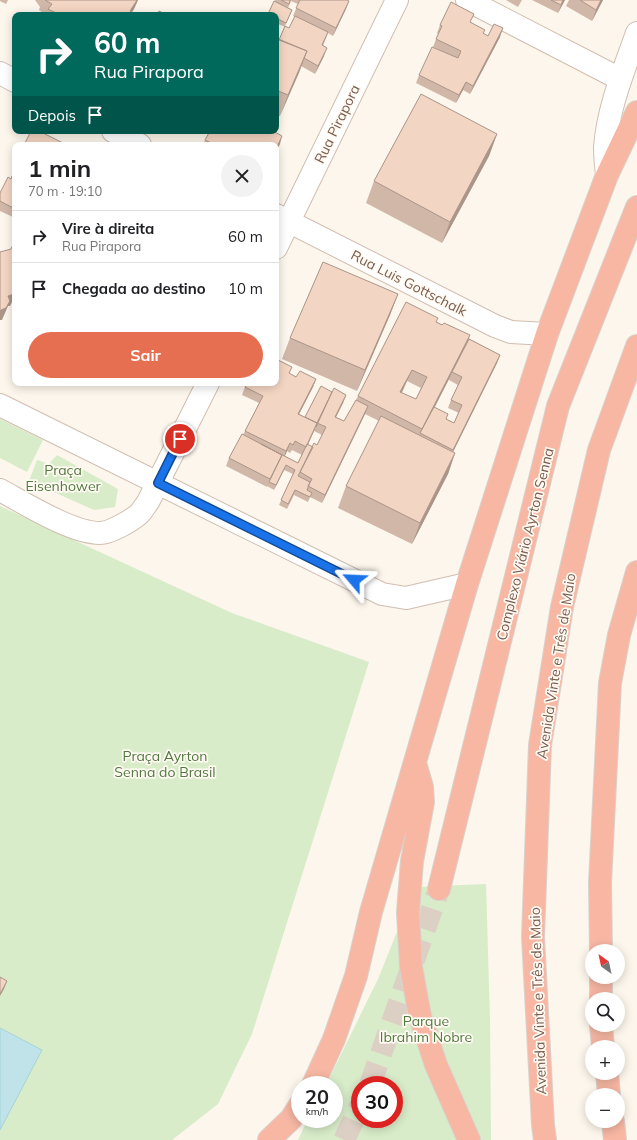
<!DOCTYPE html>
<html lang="pt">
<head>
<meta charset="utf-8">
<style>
  :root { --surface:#fff; --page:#f2f2f2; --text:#202124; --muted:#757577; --line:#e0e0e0; --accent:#e76f51 }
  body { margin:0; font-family:Mulish,sans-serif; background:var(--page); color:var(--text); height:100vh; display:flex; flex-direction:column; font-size:15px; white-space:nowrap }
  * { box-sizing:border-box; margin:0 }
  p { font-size:13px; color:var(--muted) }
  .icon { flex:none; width:22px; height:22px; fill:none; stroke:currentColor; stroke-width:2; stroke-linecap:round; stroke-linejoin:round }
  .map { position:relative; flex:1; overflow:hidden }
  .drawer { position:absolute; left:12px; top:142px; width:267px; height:244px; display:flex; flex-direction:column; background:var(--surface); border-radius:8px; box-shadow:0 2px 10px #0003 }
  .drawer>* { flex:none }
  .guide { position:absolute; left:12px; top:12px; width:267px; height:122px; border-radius:8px; box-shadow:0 2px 10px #0003; background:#00695c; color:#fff; overflow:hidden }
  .needle { width:26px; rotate:327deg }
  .tools { position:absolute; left:585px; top:944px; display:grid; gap:8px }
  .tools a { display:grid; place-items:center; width:40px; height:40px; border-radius:50%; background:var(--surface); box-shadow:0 2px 10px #0003; font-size:20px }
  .speed { position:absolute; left:291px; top:1076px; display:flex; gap:8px; font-size:20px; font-weight:700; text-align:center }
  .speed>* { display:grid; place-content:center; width:52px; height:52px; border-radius:50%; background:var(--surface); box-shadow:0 2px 10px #0003; line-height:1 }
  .speed small { font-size:10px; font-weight:400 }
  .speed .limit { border:6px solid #d22; background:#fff; color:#111 }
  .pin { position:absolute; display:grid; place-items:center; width:34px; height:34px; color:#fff; margin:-17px; border:2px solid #fff; border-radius:50%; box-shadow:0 1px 4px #0007 }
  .me { position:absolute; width:44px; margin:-22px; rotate:296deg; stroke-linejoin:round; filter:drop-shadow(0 0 3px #0008) }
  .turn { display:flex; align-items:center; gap:14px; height:84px; padding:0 16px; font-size:18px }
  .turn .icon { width:52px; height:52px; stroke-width:2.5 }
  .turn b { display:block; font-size:28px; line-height:34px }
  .then { display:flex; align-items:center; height:38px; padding:0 16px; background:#0003; gap:8px; font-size:15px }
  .round { display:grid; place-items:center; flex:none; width:42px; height:42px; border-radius:21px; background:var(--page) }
  .overview { display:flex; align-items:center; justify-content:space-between; height:68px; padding:0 16px }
  h1 { font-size:24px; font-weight:700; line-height:30px }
  .primary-button { display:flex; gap:8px; margin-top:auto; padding:8px 16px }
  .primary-button a { flex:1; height:46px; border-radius:24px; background:var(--accent); color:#fff; font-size:16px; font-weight:700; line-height:46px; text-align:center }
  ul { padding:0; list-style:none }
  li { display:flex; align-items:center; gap:12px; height:52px; padding:0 16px; border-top:1px solid var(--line) }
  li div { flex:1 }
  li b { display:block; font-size:15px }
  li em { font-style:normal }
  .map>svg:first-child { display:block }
</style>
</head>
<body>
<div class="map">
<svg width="637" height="1140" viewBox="0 0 637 1140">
  <rect width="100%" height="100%" fill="#fdf6ec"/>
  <path fill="#d8ecc9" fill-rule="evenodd" d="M0,419L43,440L27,472L0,458Z
    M57,455L118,489L115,507L94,510L29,481L37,460L49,464Z
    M0,506L232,613L369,662L252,1034L218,1104L172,1140H0Z
    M486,884L490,1020L491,1140H298L308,1119H334V1085H326L378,979L415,887ZM360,1085H394V1119H360Z"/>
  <path fill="#bfe3e8" stroke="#a5d3da" d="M0,1028L42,1050L0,1130Z"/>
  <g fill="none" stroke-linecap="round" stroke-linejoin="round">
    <path stroke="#dcd0c4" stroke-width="22" stroke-dasharray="22 11" stroke-linecap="butt" d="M370,1085L439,889
      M344,1140L360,1106"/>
    <defs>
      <path id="minor" d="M467,0L620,79
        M0,73L15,81
        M113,131L140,145
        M607,175C606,166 605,156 605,147C608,108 624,70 637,33
        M276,215L495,326L511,332L547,334
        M276,248L397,0
        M0,405L382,594L406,598L467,584
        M0,490C26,504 72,533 100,533C110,533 131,521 139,514C142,511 145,506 148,502L208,383"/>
      <path id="highway" d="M415,763L422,787L423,802L412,861L408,912L411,967L420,1016L436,1065L469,1140
        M439,889L558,406L637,207
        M601,951L600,883L610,683L619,635L637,572
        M601,977V999
        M601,1025L603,1047
        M607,1073L609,1095
        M313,1085L334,1039L356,976L371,912L467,584L547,334L607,175L637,112
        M613,1121L615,1140
        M269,1140L291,1119L300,1105
        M545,1140L543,1125L533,937L540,745L562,607L599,450L637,346"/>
    </defs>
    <use href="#minor" stroke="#d1beb0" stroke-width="24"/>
    <use href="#highway" stroke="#dad1cd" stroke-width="24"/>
    <use href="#minor" stroke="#fff" stroke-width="22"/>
    <use href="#highway" stroke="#f7b7a3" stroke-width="22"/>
  </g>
  <path fill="#d1b7a8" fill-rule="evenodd" d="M0,0H8L6,4L0,1Z
    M35,0H138L134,9L132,12L137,15H46L39,10L40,7Z
    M275,0H347L346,9L333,36L328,33L323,46L324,56L315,74L301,66L280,116L276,115V38L279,40L285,27L276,23V15H268ZM291,1L298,4L293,16L295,17L289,28L285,26L292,10L288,8Z
    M506,0H522L518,7Z
    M532,0H565L558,13Z
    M569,0H603L592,21L566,6Z
    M471,22L483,33L488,36L500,37L470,94L463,90L456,103L416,83L419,75L439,50L433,47L438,34L437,33L440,25Z
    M497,134L489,156L442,243L366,203L374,181Z
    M205,140L280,144L276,151V145H203Z
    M25,143L67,145H24Z
    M15,177V218L0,211V193L11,179Z
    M398,294L390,315L357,391L282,359L290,338Z
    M437,322L500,355L497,363L453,452L455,453L448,474L412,544L338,508L346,486L379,421L365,414L322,503L310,497L308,502L294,495L287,509L279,505L293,474L284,470L274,490L267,486V487L226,466L229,458L243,435L259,403L242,395L245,387L276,383L292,367L289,373L296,377L316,379L313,387L299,414L305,417L332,392L346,395L343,403L336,417L344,421L356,400L358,396ZM449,379V380L458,385L451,400L448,408L459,413L454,423L446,419L435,407ZM407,381L421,388L416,399L402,393ZM314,431L322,435L317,445L313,447L308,445ZM292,450L302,455L298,463L285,456L287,451L290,453Z"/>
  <path fill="#aa9588" d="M137,0H138L134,9L130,15V11Z
    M563,0H565L558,13L561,5Z
    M601,0H603L592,21L596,10Z
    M349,1L346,9L333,36L336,28Z
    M503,28L500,37L470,94L473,86Z
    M327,48L324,56L315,74L318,66Z
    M307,51L299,73L280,116L288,95Z
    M466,82L463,90L456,103L459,95Z
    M497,134L489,156L442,243L450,222Z
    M282,136L280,144L276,151V149Z
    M15,293V296L10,306H8L2,320H0V311L8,296Z
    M398,294L390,315L357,391L365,370Z
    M470,335L466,347L452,372L449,379L421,433H420L422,429Z
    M500,355L497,363L450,458L453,450Z
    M412,370L407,381L396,404L400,392Z
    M316,379L313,387L295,422L298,414Z
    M346,395L343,403L332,425L335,417Z
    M368,406L365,414L322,503L325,495Z
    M317,423L314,431L303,455L306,447Z
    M290,443L287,451L283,460L286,451Z
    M455,453L448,474L412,544L420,523Z
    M286,465L284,470L274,490L276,485Z
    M7,981L4,989L0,996V994Z"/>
  <path fill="#f3d5c3" stroke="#aa9588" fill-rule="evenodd" d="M45,0H137L130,11L137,15H59L58,14L48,9L52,4Z
    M281,0H290L289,4Z
    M300,0H347L349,1L336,28L296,8Z
    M551,0H563L561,5Z
    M580,0H601L596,10Z
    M274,1L292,10L286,23L276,18V15H270L268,14Z
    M451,2L474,14L470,22L485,30L483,33L488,36L494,24L503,28L473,86L466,82L459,95L419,75L432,47L458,58L461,51L436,39L442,26L440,25Z
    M159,11L167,15H157Z
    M295,16L328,32L322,45L327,48L318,66L304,58L307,51L279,40L285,26L289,28Z
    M276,38L307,51L288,95L276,90Z
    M421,94L497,134L450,222L374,181Z
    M31,131H39L67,145H30L25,143Z
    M210,131H273L282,136L276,149V145H229L225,143L224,145H215L205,140Z
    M12,176L15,177V209L0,201V193L8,177L11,179Z
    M15,240V293L14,294L8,296L10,301L6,308L1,310L0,311V252L11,249Z
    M323,262L398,294L365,370L290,338Z
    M406,302L438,318L436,322L442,325L444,323L470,335L422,429L358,396ZM412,370L427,377L416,399L400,392Z
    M469,339L500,355L453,450L420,433L434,407L448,414L446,419L454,423L462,405L451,400L462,377L452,372Z
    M276,359L292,367L289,373L296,377L300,371L316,379L298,414L317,423L306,447L295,441L293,445L290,443L286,451L245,431L263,396L245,387L247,383H276Z
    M321,386L332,392L316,427L317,423L305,417Z
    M334,388L346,395L335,417L344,421L356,400L368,406L325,495L308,486L312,479L300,472L314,443L317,445L326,427L317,423Z
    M381,416L455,453L420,523L346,486Z
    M242,434L282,455L270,479L229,458Z
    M261,444L298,463L307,444L313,447L298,476L310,482L307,490L312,493L310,497L295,490L288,504L281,500L295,470L286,465L276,485L269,482L282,455Z
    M0,977L7,981L0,994Z"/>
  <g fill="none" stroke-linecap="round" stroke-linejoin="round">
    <defs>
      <path id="route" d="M180,439L158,483L354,580"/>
    </defs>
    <use href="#route" stroke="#114b97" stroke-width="10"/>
    <use href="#route" stroke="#1a73e8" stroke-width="7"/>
  </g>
  <g text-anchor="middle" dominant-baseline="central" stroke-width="3.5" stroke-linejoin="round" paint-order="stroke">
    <g font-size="14" fill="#7a5c4d" stroke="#fffaf3">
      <text transform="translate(337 124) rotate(-64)">Rua Pirapora</text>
      <text transform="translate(409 283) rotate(27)">Rua Luis Gottschalk</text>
      <text transform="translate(525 544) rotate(-76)">Complexo Viário Ayrton Senna</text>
      <text transform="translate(556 666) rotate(-81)">Avenida Vinte e Três de Maio</text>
      <text transform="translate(538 1001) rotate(-92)">Avenida Vinte e Três de Maio</text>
    </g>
    <g font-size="14" fill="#537a41" stroke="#fffaf3">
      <text x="63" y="470">Praça<tspan x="63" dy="16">Eisenhower</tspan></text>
      <text x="165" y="756">Praça Ayrton<tspan x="165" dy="16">Senna do Brasil</tspan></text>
      <text x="426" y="1021">Parque<tspan x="426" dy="16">Ibrahim Nobre</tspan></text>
    </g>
  </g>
</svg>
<div class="tools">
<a><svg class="needle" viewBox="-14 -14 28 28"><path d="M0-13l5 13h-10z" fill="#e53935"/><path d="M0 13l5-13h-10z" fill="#757577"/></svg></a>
<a><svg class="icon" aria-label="search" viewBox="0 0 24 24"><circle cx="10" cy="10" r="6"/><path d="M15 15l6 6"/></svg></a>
<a>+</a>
<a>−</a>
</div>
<div class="speed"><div>20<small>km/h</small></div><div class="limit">30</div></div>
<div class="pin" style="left:180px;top:439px;background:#d93025"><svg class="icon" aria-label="arrive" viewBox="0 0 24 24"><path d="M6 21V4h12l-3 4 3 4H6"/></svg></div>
<svg class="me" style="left:354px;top:580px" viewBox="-20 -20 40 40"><path d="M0-17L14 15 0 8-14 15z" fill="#1a73e8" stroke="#fff" stroke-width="4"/></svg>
<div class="guide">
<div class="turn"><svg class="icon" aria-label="right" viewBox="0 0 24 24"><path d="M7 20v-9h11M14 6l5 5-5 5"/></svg><div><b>60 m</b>Rua Pirapora</div></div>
<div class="then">Depois<svg class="icon" aria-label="arrive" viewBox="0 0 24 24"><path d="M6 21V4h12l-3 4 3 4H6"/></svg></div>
</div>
<section class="drawer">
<div class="overview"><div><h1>1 min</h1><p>70 m · 19:10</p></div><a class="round"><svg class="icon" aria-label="close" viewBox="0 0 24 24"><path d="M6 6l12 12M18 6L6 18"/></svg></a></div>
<ul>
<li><svg class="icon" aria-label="right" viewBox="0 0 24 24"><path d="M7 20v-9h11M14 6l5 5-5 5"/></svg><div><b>Vire à direita</b><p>Rua Pirapora</p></div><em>60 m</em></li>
<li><svg class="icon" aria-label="arrive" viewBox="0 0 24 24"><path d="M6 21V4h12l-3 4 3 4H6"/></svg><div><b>Chegada ao destino</b></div><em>10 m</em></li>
</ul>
<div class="primary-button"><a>Sair</a></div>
</section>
</div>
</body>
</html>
